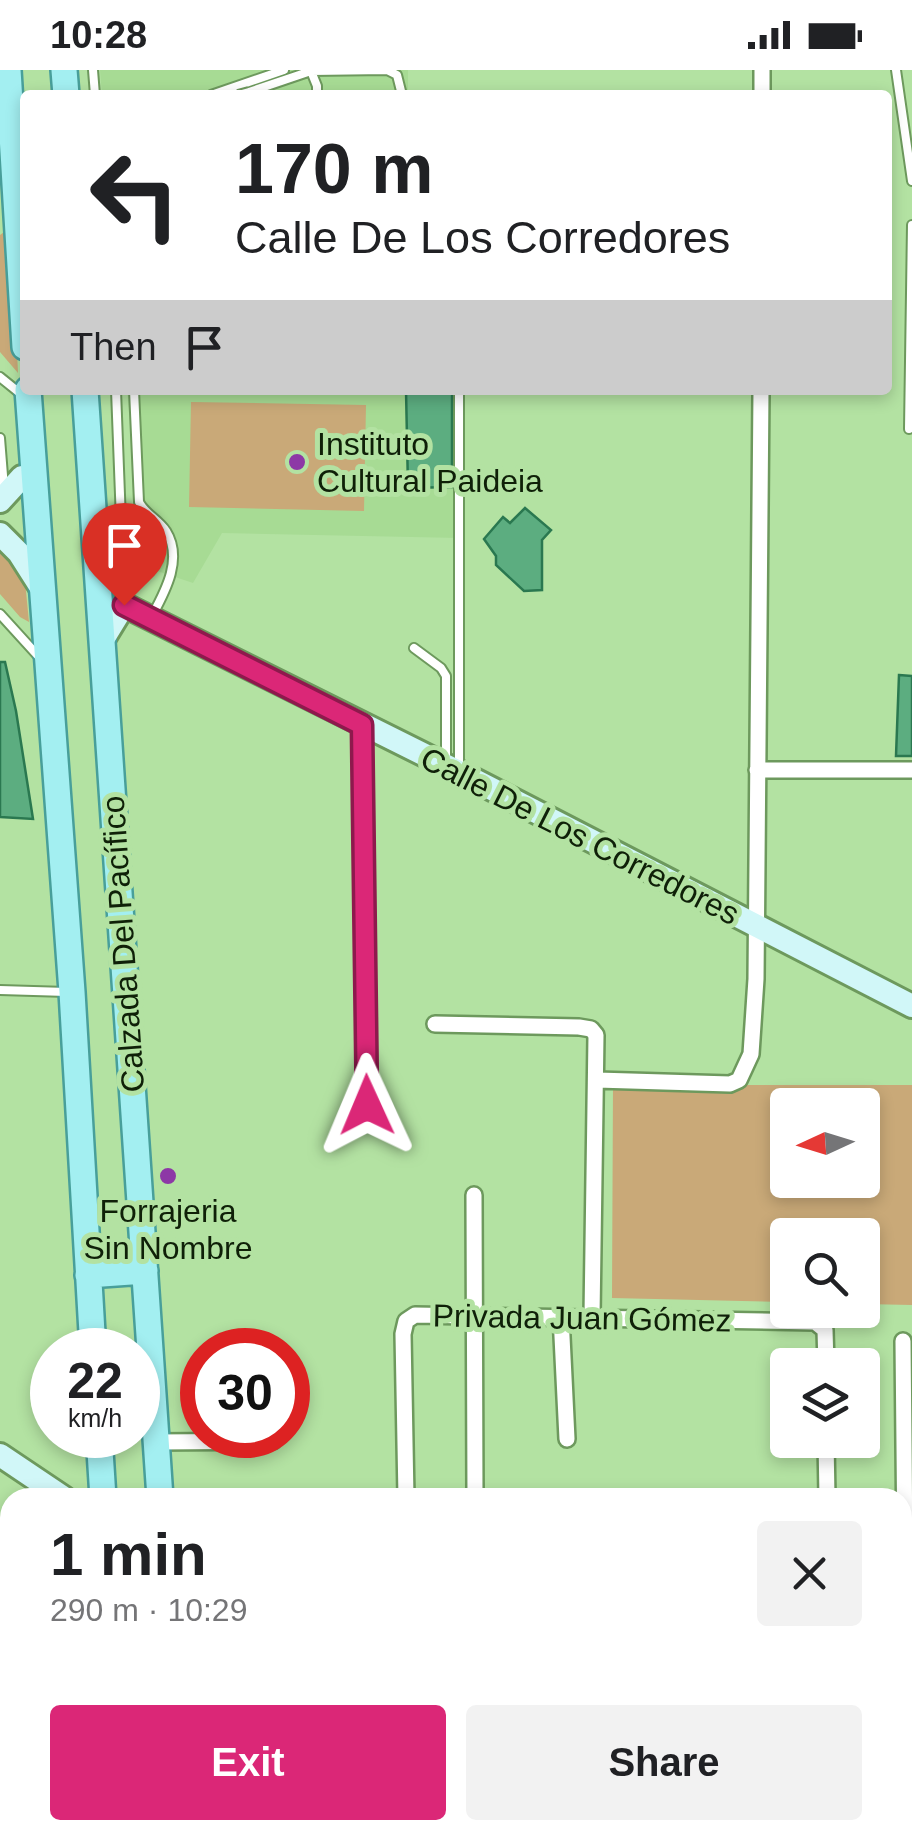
<!DOCTYPE html>
<html lang="en">
<head>
<meta charset="utf-8">
<style>
  :root { --surface:#fff; --page:#f2f2f2; --text:#202124; --muted:#757577; --accent:#db2777 }
  body { margin:0; font-family:Helvetica,sans-serif; background:var(--page); color:var(--text); height:100vh; display:flex; flex-direction:column; font-size:38px; white-space:nowrap }
  * { box-sizing:border-box; margin:0 }
  p { font-size:32px; color:var(--muted) }
  .icon { flex:none; width:55px; height:55px; fill:none; stroke:currentColor; stroke-width:2; stroke-linecap:round; stroke-linejoin:round }
  .map { position:relative; flex:1; overflow:hidden }
  .drawer { position:absolute; left:0px; top:1418px; width:912px; height:352px; display:flex; flex-direction:column; background:var(--surface); border-radius:30px 30px 0 0; box-shadow:0 5px 15px #0003 }
  .drawer>* { flex:none }
  .guide { position:absolute; left:20px; top:20px; width:872px; height:305px; border-radius:10px; box-shadow:0 5px 15px #0003; background:#fff; color:var(--text); overflow:hidden }
  .needle { width:65px; rotate:266deg }
  .tools { position:absolute; left:770px; top:1018px; display:grid; gap:20px }
  .tools a { display:grid; place-items:center; width:110px; height:110px; border-radius:10px; background:var(--surface); box-shadow:0 5px 15px #0003; font-size:50px }
  .speed { position:absolute; left:30px; top:1258px; display:flex; gap:20px; font-size:50px; font-weight:700; text-align:center }
  .speed>* { display:grid; place-content:center; width:130px; height:130px; border-radius:50%; background:var(--surface); box-shadow:0 5px 15px #0003; line-height:1 }
  .speed small { font-size:25px; font-weight:400 }
  .speed .limit { border:15px solid #d22; background:#fff; color:#111 }
  .pin { position:absolute; display:grid; place-items:center; width:85px; height:85px; color:#fff; margin:-102px -42px; border-radius:50% 50% 50% 0; rotate:-45deg; box-shadow:0 0 10px #0007 }
  .pin .icon { rotate:45deg }
  .me { position:absolute; width:110px; margin:-55px; rotate:359deg; stroke-linejoin:round; filter:drop-shadow(0 0 8px #0008) }
  .turn { display:flex; align-items:center; gap:35px; height:210px; padding:0 50px; font-size:45px }
  .turn .icon { width:130px; height:130px; stroke-width:2.5 }
  .turn b { display:block; font-size:70px; line-height:85px }
  .then { display:flex; align-items:center; height:95px; padding:0 50px; background:#0003; gap:20px; font-size:38px }
  .round { display:grid; place-items:center; flex:none; width:105px; height:105px; border-radius:10px; background:var(--page) }
  .headline { display:flex; align-items:center; justify-content:space-between; height:170px; padding:0 50px }
  h1 { font-size:60px; font-weight:600; line-height:75px }
  .cta { display:flex; gap:20px; margin-top:auto; padding:20px 50px }
  .cta a { flex:1; height:115px; border-radius:10px; background:var(--accent); color:#fff; font-size:40px; font-weight:600; line-height:115px; text-align:center }
  .cta a+a { background:var(--page); color:var(--text) }
  .status { display:flex; justify-content:space-between; align-items:center; height:70px; padding:0 50px; background:var(--surface); direction:ltr }
  .status svg { height:28px; fill:currentColor }
  .map>svg:first-child { display:block }
</style>
</head>
<body>
<div class="status"><b>10:28</b><svg viewBox="0 0 49 12"><path d="M0 12V9h3v3zM5 12V6h3v6zM10 12V3h3v9zM15 12V0h3v12zM26 1h20v11H26zM47 4h2v5h-2z"/></svg></div>
<div class="map">
<svg width="912" height="1769" viewBox="0 0 912 1769">
  <rect width="100%" height="100%" fill="#b3e2a2"/>
  <path fill="#a7db94" d="M100,0H408V25H102Z
    M127,320H461L460,468L222,463L193,513L142,496Z"/>
  <path fill="#c9a978" fill-rule="evenodd" d="M11,157L18,303L0,282V165Z
    M191,332L366,335L364,441L189,437Z
    M0,480L24,501L29,552L20,547L0,524Z
    M613,1015H912V1235L863,1234L862,1165H788L787,1232L612,1228ZM788,1035H862V1110H788Z"/>
  <path fill="#5cad80" stroke="#2a7850" stroke-width="2.5" d="M406,320H452V417L408,418Z
    M525,438L551,460L542,470V520L524,521L496,495V486L484,469L503,447L510,453Z
    M0,592H5L16,641L33,749L0,747Z
    M899,605L912,606V686H896Z"/>
  <g fill="none" stroke-linecap="round" stroke-linejoin="round">
    <defs>
      <path id="lane" d="M93,0L95,25
        M896,0L912,111
        M311,1L317,16V25
        M249,22L311,1L387,0L397,5L402,25
        M211,25L284,0
        M0,307L21,324
        M116,320L124,530
        M134,320L139,432C145,444 158,449 166,461C183,488 166,520 153,544
        M459,320V697
        M909,359L912,155
        M0,368L4,418
        M0,544L40,588
        M414,578L441,598L446,606V691
        M0,920L67,922"/>
      <path id="street" d="M762,25V0
        M361,655L367,1035
        M757,700H912
        M435,954L579,957L591,959L596,965L592,1246
        M597,1010L730,1014L739,1010L751,984L756,909L761,320
        M474,1125L475,1428
        M561,1246L567,1369
        M903,1271L906,1583
        M826,1370L827,1428
        M157,1372L273,1371
        M406,1428L403,1264L406,1251L415,1245L815,1252L825,1260L826,1295
        M0,1680H10
        M535,1760V1769
        M554,1760L568,1769
        M585,1760V1769
        M828,1760L829,1769
        M429,1769V1760"/>
      <path id="secondary" d="M0,431L22,407L35,418
        M0,464L19,483L40,516
        M102,571L124,535L459,702L912,936
        M0,1385L64,1428"/>
      <path id="primary" d="M8,0L25,277
        M64,0L66,25
        M28,320L72,922L93,1280
        M85,320L160,1428
        M88,1205L145,1201
        M99,1365L103,1428
        M125,1760L126,1769
        M146,1769L185,1768"/>
    </defs>
    <use href="#lane" stroke="#6d995d" stroke-width="12"/>
    <use href="#street" stroke="#6d995d" stroke-width="20"/>
    <use href="#secondary" stroke="#6d995d" stroke-width="28"/>
    <use href="#primary" stroke="#489f9a" stroke-width="30"/>
    <use href="#lane" stroke="#fff" stroke-width="8"/>
    <use href="#street" stroke="#fff" stroke-width="15"/>
    <use href="#secondary" stroke="#d1f7f8" stroke-width="22"/>
    <use href="#primary" stroke="#a3eff1" stroke-width="25"/>
    <defs>
      <path id="lane-bridge" d="M238,25L249,22"/>
    </defs>
    <use href="#lane-bridge" stroke="#6d995d" stroke-width="12" stroke-linecap="butt"/>
    <use href="#lane-bridge" stroke="#fff" stroke-width="8"/>
  </g>
  <g fill="none" stroke-linecap="round" stroke-linejoin="round">
    <defs>
      <path id="route" d="M124,535L362,655L367,1035"/>
    </defs>
    <use href="#route" stroke="#8e194d" stroke-width="25"/>
    <use href="#route" stroke="#db2777" stroke-width="18"/>
  </g>
  <g fill="#8d38a6" stroke="#b3e2a2" stroke-width="4">
    <circle cx="297" cy="392" r="10"/>
    <circle cx="168" cy="1106" r="10"/>
  </g>
  <g text-anchor="middle" dominant-baseline="central" stroke-width="10" stroke-linejoin="round" paint-order="stroke">
    <g font-size="32" fill="#0f2008" stroke="#b3e2a2" text-anchor="start">
      <text x="317" y="374">Instituto<tspan x="317" dy="37">Cultural Paideia</tspan></text>
      <text x="168" y="1141" text-anchor="middle">Forrajeria<tspan x="168" dy="37">Sin Nombre</tspan></text>
    </g>
    <g font-size="32" fill="#0f2008" stroke="#b3e2a2">
      <text transform="translate(580 766) rotate(27)">Calle De Los Corredores</text>
      <text transform="translate(123 874) rotate(-94)">Calzada Del Pacífico</text>
      <text transform="translate(582 1248) rotate(1)">Privada Juan Gómez</text>
    </g>
  </g>
</svg>
<div class="tools">
<a><svg class="needle" viewBox="-14 -14 28 28"><path d="M0-13l5 13h-10z" fill="#e53935"/><path d="M0 13l5-13h-10z" fill="#757577"/></svg></a>
<a><svg class="icon" aria-label="search" viewBox="0 0 24 24"><circle cx="10" cy="10" r="6"/><path d="M15 15l6 6"/></svg></a>
<a><svg class="icon" aria-label="layers" viewBox="0 0 24 24"><path d="M12 4l9 5-9 5-9-5zM3 14l9 5 9-5"/></svg></a>
</div>
<div class="speed"><div>22<small>km/h</small></div><div class="limit">30</div></div>
<div class="pin" style="left:124px;top:535px;background:#d93025"><svg class="icon" aria-label="arrive" viewBox="0 0 24 24"><path d="M6 21V4h12l-3 4 3 4H6"/></svg></div>
<svg class="me" style="left:367px;top:1035px" viewBox="-20 -20 40 40"><path d="M0-17L14 15 0 8-14 15z" fill="#db2777" stroke="#fff" stroke-width="4"/></svg>
<div class="guide">
<div class="turn"><svg class="icon" aria-label="left" viewBox="0 0 24 24"><path d="M17 20v-9H6M10 6l-5 5 5 5"/></svg><div><b>170 m</b>Calle De Los Corredores</div></div>
<div class="then">Then<svg class="icon" aria-label="arrive" viewBox="0 0 24 24"><path d="M6 21V4h12l-3 4 3 4H6"/></svg></div>
</div>
<section class="drawer">
<div class="headline"><div><h1>1 min</h1><p>290 m · 10:29</p></div><a class="round"><svg class="icon" aria-label="close" viewBox="0 0 24 24"><path d="M6 6l12 12M18 6L6 18"/></svg></a></div>
<div class="cta"><a>Exit</a><a>Share</a></div>
</section>
</div>
</body>
</html>
